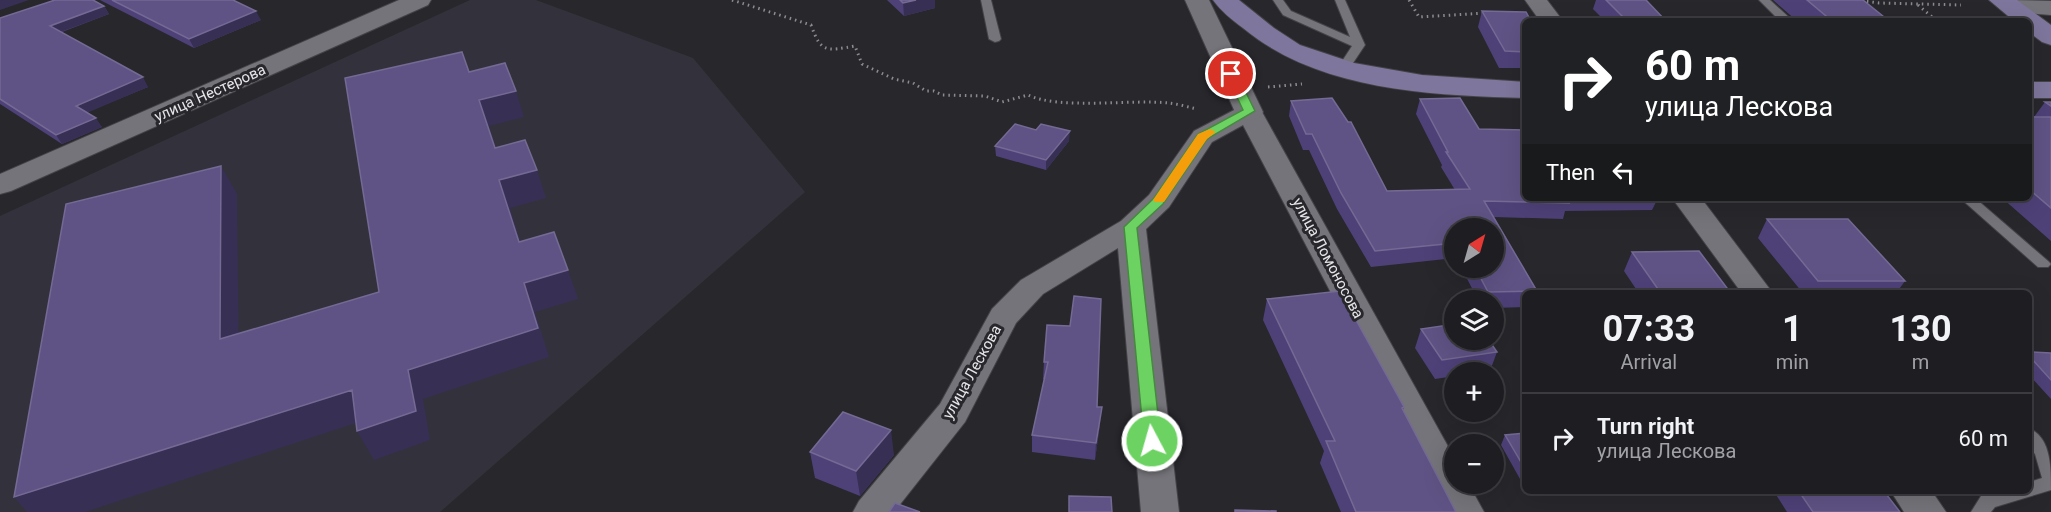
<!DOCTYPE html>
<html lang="en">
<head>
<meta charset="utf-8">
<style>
  :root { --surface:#1e1d21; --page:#26262a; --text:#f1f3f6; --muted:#a1a2a5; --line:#3c3b3f }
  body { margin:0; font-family:Roboto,sans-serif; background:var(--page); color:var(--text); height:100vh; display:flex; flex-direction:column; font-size:22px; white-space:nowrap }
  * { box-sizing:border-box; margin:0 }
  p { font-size:20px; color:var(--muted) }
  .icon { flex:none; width:33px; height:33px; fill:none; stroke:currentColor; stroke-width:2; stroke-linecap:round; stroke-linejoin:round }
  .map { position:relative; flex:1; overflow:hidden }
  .panel { position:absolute; left:1522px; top:290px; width:510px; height:204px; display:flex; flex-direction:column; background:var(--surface); border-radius:9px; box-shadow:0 6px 24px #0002,0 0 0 2px var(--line) }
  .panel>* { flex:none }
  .guide { position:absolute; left:1522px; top:18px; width:510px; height:183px; border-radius:9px; box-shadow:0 6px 24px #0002,0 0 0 2px var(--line); background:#202124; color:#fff; overflow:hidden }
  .needle { width:39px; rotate:37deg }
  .tools { position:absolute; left:1444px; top:218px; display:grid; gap:12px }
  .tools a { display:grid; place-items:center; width:60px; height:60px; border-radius:50%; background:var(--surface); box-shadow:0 6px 24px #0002,0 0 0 2px var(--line); font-size:30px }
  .pin { position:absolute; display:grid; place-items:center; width:51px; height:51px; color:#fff; margin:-26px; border:3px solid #fff; border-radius:50%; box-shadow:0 2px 6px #0007 }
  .me { position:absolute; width:66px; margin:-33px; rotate:354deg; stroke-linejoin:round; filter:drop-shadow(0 0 4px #0008) }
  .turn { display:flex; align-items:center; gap:21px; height:126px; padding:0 24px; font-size:27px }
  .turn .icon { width:78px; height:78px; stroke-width:2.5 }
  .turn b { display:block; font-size:42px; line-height:51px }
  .then { display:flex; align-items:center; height:57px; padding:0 24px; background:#0003; gap:12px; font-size:22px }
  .eta { display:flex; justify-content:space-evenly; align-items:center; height:102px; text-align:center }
  .eta b { font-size:36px; font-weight:700; line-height:42px }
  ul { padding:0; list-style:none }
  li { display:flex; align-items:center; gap:18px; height:90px; padding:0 24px; border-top:2px solid var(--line) }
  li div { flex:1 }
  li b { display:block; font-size:22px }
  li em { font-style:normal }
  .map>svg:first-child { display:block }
</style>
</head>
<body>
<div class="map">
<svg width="2051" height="512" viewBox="0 0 2051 512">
  <rect width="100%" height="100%" fill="#28272c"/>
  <path fill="#33323c" d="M470,0H536L693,58L805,192L440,512H0V216Z"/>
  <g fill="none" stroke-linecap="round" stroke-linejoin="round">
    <defs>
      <path id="service" d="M981,0H991L1001,39L999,41L995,42L989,39Z
        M1273,0H1283L1291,11L1350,37L1335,0H1345L1365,45L1347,72H1339L1337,69L1352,46L1283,15Z
        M1759,0H1770L1793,21H1780Z
        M1960,198H1975L2048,261L2051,264L2048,267H2038Z
        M2030,429C2051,438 2051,468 2051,490L1995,507L1991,512H1971L1981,496L1998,490H2030V482L2042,478L2035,454L2030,448Z"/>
      <path id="minor" d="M1525,0H1547L1563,21H1540Z
        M2009,0L2051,1V15L2003,11L2000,6L2003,1Z
        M1249,104L1258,107L1262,112L1455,459V483H1468L1484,512H1446L1243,125L1212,142L1169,207L1146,229L1179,512H1141L1118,248L1043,294L1016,323L965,422L894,512H853L859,501L940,404L992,309L1021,280L1121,221L1149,195L1194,131L1240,107Z
        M1672,198H1701L1772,292H1741Z
        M1890,490H1931L1946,512H1904Z"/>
      <path id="tertiary" d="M399,0H431L428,5L11,191L0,194V174Z
        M1185,0H1209L1263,112L1259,118L1249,120L1239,118L1235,112Z"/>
      <path id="secondary" d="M1213,0H1239L1274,28L1300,45L1354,63L1422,75L1526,82V98C1431,95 1319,91 1243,28C1232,20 1221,11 1213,0Z
        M1989,0H2017L2051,25V45L2042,42L2030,33V21H2014Z
        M2030,82H2051V98H2030Z"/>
    </defs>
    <use href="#service" stroke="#444347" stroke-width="2"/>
    <use href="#minor" stroke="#444347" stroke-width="2"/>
    <use href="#tertiary" stroke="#444347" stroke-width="2"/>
    <use href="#secondary" stroke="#444347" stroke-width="2"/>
    <path stroke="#8c8c90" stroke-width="3" stroke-dasharray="1.5 4" stroke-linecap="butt" d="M732,0L811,25C821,53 826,51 855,46L862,64L894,79L913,83L926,91H934L942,95L985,96L1002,102L1028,95C1059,110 1132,99 1169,103C1178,104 1188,107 1197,109
      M1409,0L1419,17L1486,13
      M1856,0L1879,3L1961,5
      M1918,5L1937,21
      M1268,87L1302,84"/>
    <use href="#service" fill="#75747a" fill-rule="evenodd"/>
    <use href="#minor" fill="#75747a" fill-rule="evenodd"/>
    <use href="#tertiary" fill="#75747a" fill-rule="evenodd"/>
    <use href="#secondary" fill="#7f769d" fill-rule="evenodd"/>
  </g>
  <path fill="#4e4178" d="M100,0H233L261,20L194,48Z
    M887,0H935V8L904,16Z
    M1596,0H1646L1666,21H1605L1593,9Z
    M1773,0H1863L1889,21H1797Z
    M104,6L109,14L62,32L148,87L87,112L102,127L62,144L0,104V18Z
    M1482,11L1526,21V68H1499L1478,27Z
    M1420,99L1479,129L1526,198H1658L1652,210L1565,211L1563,219L1494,217L1537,291L1536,292H1526V307L1494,308V300H1478L1461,267H1494L1455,228V258L1371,267L1337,209L1309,150H1303L1289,116L1291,101L1387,191L1455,190L1441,167L1442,165L1416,114Z
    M2045,102H2051V241L2002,198H2030V117H2034Z
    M1069,141L1046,170L996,156L995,146Z
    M1767,219L1905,281L1897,292H1802L1758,238Z
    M1632,252L1730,292H1638L1624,271Z
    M1267,299L1404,407L1403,410L1456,512H1341L1320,463L1324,451L1263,320Z
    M1047,325L1097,407L1100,424L1095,460L1032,452V435L1044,379H1043L1044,362Z
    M1421,329L1497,352L1490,371L1481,372H1455V376L1435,379L1415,348Z
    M2030,352L2051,353V399L2030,376Z
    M1526,433V479H1520L1501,445L1505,435Z
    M810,452L894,455L860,496L815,478Z
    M1773,490H1883L1900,512H1787Z"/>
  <path fill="#382f55" d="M0,0H29L0,10Z
    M916,0H935V8L904,16L903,3Z
    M104,6L109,14L55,34L50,26Z
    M256,11L261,20L194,48L189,39Z
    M143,77L148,87L82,115L76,106Z
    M516,91L524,117L489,126L505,175L479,100Z
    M96,118L102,127L62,144L56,135Z
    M1070,131L1069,141L1046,170V160Z
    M221,166L237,194L239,368L220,339Z
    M537,170L546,198L510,208L529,270L519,242L499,180Z
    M568,270L578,299L535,312L549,357L423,399L430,440L374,460L357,431L408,370L524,283Z
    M352,390L368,419L85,512H27L14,497Z
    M1102,407L1100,424L1095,460L1096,443Z
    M891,430L894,455L860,496L856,471Z"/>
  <path fill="#5f5385" stroke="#746a94" stroke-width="1.5" d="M55,0H93L104,6L50,26L143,77L76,106L96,118L56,135L0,99V18Z
    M112,0H233L256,11L189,39Z
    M900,0H916L903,3Z
    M1606,0H1646L1666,21H1627Z
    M1807,0H1863L1889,21H1832Z
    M1482,11L1526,12L1531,21H1526V52L1505,51Z
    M462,52L469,72L505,63L516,91L479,100L495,148L525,140L537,170L499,180L519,242L554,232L568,270L524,283L538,328L408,370L416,411L357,431L352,390L14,497L66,204L221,166L220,339L379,292L345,78Z
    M1332,98L1348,122H1351L1387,191L1470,189L1446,152H1448L1420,99L1460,98L1479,129L1526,130V198H1566L1569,203L1484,201L1537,291L1488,292L1475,267H1494V228H1455V243L1375,251L1341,193L1312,134H1306L1291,101Z
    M2045,102H2051V106Z
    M2030,117H2051V208L2030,190Z
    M1015,124L1036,130L1041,124L1070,131L1046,160L995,146Z
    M1767,219H1848L1905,281H1818Z
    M1699,251L1730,292H1660L1632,252Z
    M1340,291L1404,407L1402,408L1456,512H1356L1326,441H1335L1267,299Z
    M1074,296L1101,299L1097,407H1102L1096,443L1032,435L1048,362H1044L1047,325L1070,326Z
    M1455,324V339H1488L1497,352L1442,360L1421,329Z
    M2030,352L2051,353V380L2030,357Z
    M843,412L891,430L856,471L810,452Z
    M1526,433V469H1525L1505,435Z
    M1798,490H1883L1900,512H1813Z
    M1069,496L1111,497L1112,512H1069Z
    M895,503L920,512H889Z
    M1235,510L1276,511V512H1235Z"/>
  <path fill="#6cd362" stroke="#468940" stroke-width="1.5" d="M1231,70L1237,74L1255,111L1207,139L1163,204L1137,228L1161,441L1158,445L1152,447L1147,445L1144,441L1124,227L1154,198L1198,134L1243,110L1226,74Z"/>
  <path fill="#f59e0b" d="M1210,129L1216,132L1207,139L1164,202H1155L1153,200L1198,134Z"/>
  <g text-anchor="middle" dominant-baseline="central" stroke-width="6" stroke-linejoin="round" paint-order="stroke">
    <g font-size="15" fill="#e6e6e9" stroke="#28272c">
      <text transform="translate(210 93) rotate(-24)">улица Нестерова</text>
      <text transform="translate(1328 258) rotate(62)">улица Ломоносова</text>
      <text transform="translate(972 372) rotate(-61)">улица Лескова</text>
    </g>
  </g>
</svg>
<div class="tools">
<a><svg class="needle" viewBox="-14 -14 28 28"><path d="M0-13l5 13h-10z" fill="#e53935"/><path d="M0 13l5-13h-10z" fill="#a1a2a5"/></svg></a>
<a><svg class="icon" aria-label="layers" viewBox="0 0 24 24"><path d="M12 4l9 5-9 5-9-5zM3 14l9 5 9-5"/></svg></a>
<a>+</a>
<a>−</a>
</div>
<div class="pin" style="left:1231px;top:74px;background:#d93025"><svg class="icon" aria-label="arrive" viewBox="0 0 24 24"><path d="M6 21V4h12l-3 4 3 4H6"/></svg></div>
<svg class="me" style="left:1152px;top:441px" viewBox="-20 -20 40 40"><circle r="17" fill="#6cd362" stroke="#fff" stroke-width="3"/><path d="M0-11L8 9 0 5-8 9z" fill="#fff"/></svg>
<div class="guide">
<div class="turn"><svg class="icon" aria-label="right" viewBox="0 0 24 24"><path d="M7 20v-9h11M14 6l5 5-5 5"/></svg><div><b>60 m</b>улица Лескова</div></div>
<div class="then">Then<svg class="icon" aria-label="left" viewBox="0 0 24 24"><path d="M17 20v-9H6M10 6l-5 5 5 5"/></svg></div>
</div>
<section class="panel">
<div class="eta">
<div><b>07:33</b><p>Arrival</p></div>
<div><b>1</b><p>min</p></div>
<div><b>130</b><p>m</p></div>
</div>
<ul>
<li><svg class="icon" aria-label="right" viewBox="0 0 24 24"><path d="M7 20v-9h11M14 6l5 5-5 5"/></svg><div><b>Turn right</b><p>улица Лескова</p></div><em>60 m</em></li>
</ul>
</section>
</div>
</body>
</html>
